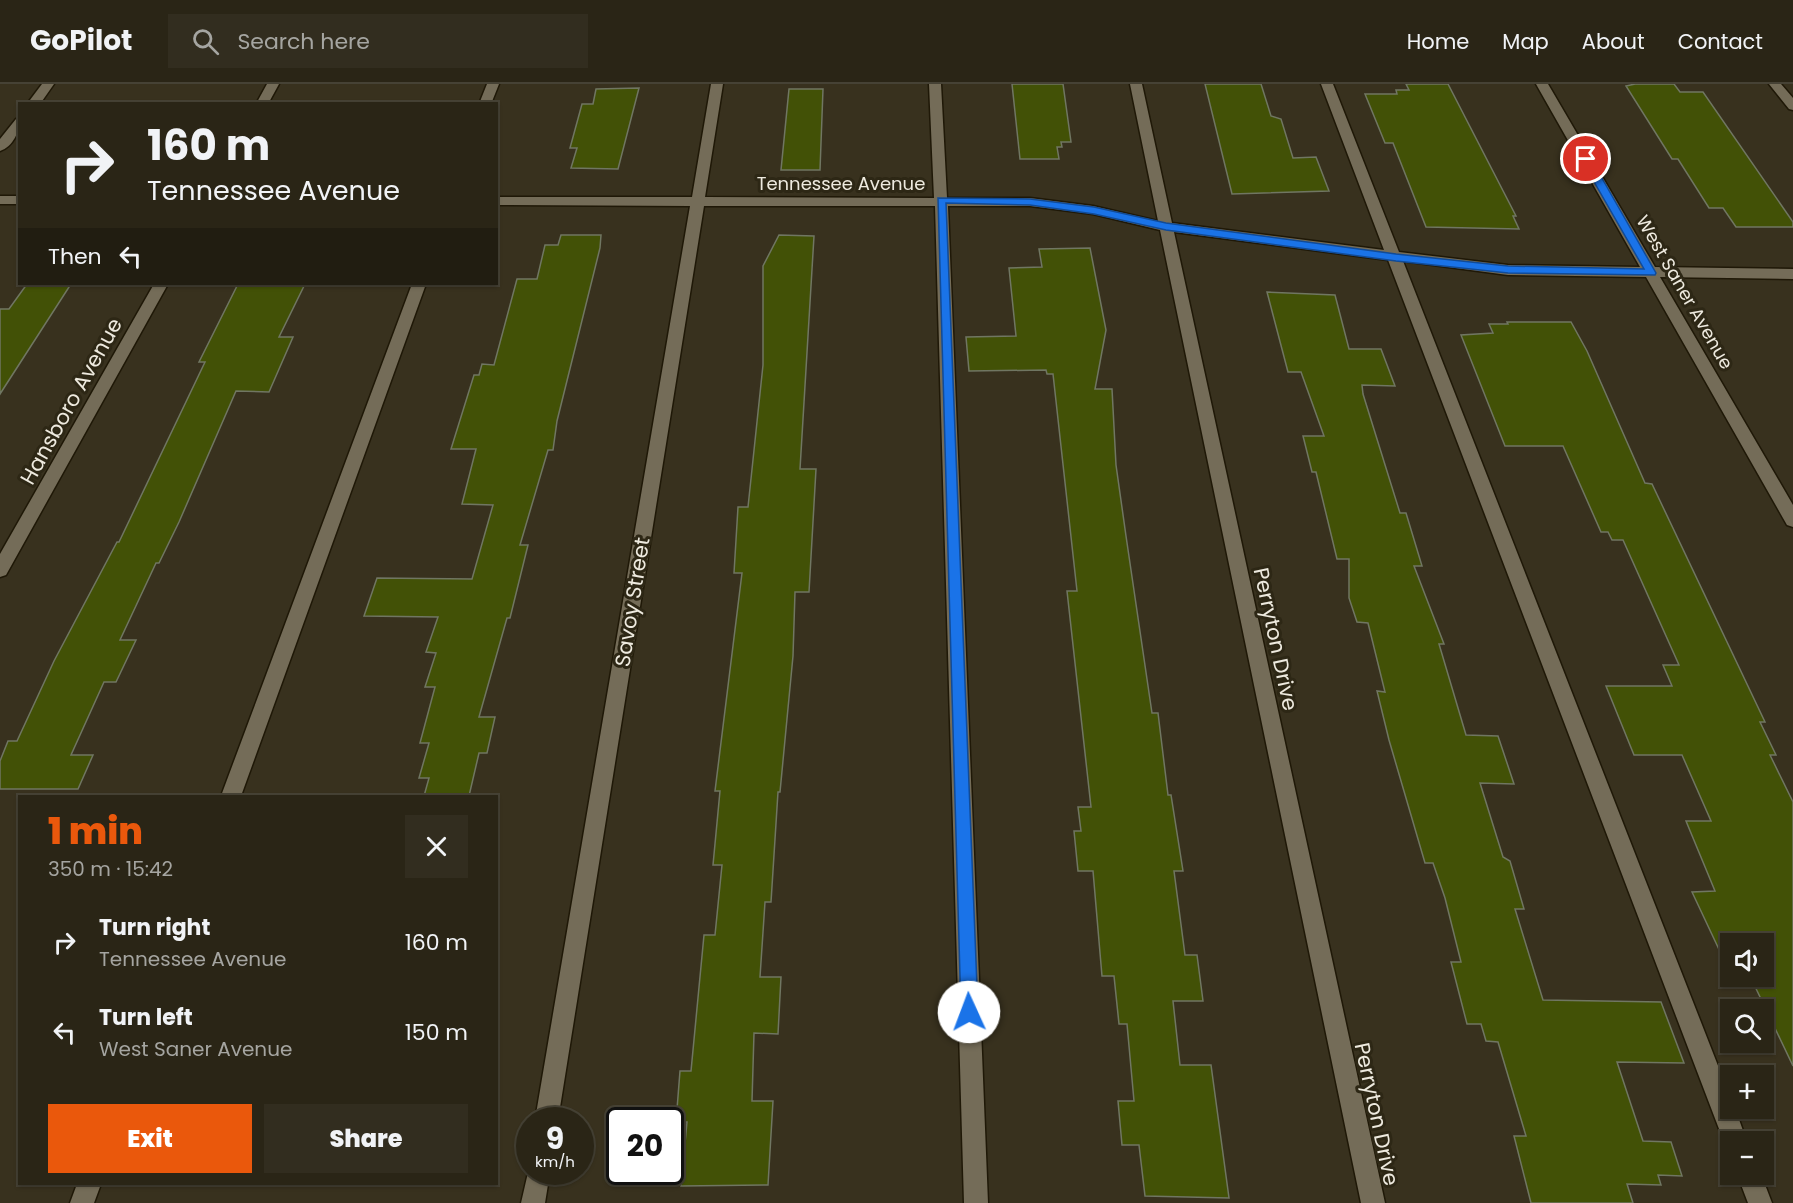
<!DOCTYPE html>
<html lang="en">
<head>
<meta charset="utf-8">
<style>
  :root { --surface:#2a2516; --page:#322d1f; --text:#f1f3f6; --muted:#a5a5a1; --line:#464235; --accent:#ea580c }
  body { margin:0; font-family:Poppins,sans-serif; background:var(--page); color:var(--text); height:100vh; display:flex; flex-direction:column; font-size:22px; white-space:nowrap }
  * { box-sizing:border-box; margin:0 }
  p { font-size:20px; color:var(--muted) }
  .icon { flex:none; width:33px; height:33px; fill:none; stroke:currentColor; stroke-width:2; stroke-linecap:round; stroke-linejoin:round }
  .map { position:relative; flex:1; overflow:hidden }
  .sheet { position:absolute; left:18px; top:711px; width:480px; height:390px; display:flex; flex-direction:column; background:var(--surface); border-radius:0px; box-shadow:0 2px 4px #0004,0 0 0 2px var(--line) }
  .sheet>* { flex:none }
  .banner { position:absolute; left:18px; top:18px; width:480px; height:183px; border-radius:0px; box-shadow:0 2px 4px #0004,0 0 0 2px var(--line); background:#2a2516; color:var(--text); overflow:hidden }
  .tools { position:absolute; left:1720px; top:849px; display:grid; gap:12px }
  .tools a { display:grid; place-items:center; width:54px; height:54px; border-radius:0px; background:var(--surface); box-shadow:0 2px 4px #0004,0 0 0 2px var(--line); font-size:30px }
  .speed { position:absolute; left:516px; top:1023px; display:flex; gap:12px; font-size:30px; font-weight:700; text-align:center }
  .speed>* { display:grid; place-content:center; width:78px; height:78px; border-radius:50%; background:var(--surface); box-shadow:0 2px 4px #0004,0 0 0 2px var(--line); line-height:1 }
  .speed small { font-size:15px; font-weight:400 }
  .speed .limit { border:3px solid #111; border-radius:9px; background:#fff; color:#111 }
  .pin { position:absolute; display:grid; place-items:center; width:51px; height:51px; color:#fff; margin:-26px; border:3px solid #fff; border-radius:50%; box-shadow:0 2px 6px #0007 }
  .me { position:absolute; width:66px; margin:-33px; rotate:358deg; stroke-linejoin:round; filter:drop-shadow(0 0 4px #0008) }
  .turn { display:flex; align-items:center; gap:21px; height:126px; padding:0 30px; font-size:27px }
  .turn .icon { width:78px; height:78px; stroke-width:2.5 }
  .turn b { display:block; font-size:42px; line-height:51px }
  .then { display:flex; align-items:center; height:57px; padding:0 30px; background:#0003; gap:12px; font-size:22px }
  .round { display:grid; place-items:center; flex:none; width:63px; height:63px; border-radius:0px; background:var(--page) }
  .headline { display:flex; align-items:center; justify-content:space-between; height:102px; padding:0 30px }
  h1 { font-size:36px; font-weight:800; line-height:45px; color:var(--accent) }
  .action { display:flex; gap:12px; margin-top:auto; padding:12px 30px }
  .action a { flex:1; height:69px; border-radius:0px; background:var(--accent); color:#fff; font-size:24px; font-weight:800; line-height:69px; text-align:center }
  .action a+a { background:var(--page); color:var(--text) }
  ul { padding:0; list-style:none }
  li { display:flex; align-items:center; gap:18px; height:90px; padding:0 30px }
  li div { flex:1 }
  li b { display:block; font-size:22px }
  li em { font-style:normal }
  header { display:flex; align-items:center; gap:36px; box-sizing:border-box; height:84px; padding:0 30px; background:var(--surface); border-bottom:2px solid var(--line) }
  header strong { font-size:28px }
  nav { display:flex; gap:33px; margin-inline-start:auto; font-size:21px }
  .search { width:420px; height:54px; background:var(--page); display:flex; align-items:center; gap:15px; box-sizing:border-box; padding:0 21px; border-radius:0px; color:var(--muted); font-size:22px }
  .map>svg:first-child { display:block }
</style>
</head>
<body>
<header>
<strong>GoPilot</strong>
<div class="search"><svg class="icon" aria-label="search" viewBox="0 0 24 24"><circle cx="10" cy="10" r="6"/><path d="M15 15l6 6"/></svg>Search here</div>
<nav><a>Home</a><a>Map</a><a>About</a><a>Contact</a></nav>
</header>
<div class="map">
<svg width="1793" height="1119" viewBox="0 0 1793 1119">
  <rect width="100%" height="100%" fill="#38311e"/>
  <path fill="#425106" stroke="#707662" stroke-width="1.5" d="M1012,0H1063L1071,58H1061L1062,63H1057L1059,75H1020Z
    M1205,0H1261L1271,32L1281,35L1293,74L1316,73L1329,107L1232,110Z
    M1406,0H1448L1516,132H1513L1519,145L1426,143L1393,59H1385L1365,10H1397L1396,6H1409Z
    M1635,0H1674L1680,8H1703L1793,138V143H1736L1723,124H1709L1678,75H1672L1626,2Z
    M639,4L618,85L571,84L577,64H570L582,20H593L596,5Z
    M789,5H823L820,86H781Z
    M561,151H601L600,164L557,337L553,366H548L520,461H528L510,534H507L479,633H495L487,669H479L469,712H424L429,694H419L429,659H420L435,603H425L436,569L426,568L438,533L364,532L377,494L472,495L493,421L462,420L476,365H451L474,291H479L482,280L494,281L517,195H537L545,161H558Z
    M779,151L814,152L800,385H816L809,508H795L793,572L780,708H778L771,818H765L760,893H781L778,950L754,949L752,1017H773L768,1101L681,1102L687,1038H676L680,987H691L704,851H715L722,781H713L720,707H715L742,489H734L738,423H748L763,281V182Z
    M1090,164L1106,246L1095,305H1112L1116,381L1126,452L1152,629H1158L1168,711H1171L1183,787H1174L1185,871H1197L1203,917H1173L1180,981H1211L1229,1114L1145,1112L1139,1061H1122L1118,1017H1134L1127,940H1119L1114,892H1102L1093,787H1078L1074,747H1081L1078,723H1091L1067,507H1077L1053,290H1047L1046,286L969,287L966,253L1016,252L1009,184L1042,183L1039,165Z
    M27,200H71L0,310V225H9Z
    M238,200H305L279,253H293L269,308L236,307L179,438L159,479H156L120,556H136L116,598H104L71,671H93L78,705H0V677L8,657H17L54,577L117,458H119L205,278H199Z
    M1267,208L1335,211L1349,265H1381L1395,302L1362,301L1363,310L1400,429H1406L1422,482H1414L1444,560H1439L1466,651L1498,652L1514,700L1480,699L1503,773L1510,777L1524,825H1515L1543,916L1661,918L1684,979L1617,978L1643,1057L1671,1058L1682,1092L1658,1091L1661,1101L1627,1100L1633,1119H1531L1514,1052H1526L1498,958L1486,957L1481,940H1467L1451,878H1461L1445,814L1433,779H1425L1389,656L1377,607L1385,608L1368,539L1357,538L1349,514V475H1337L1316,388H1312L1303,352H1324L1301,288H1288Z
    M1507,238H1571L1587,267L1645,399L1652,400L1765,638H1760L1776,671H1770L1793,718V982L1750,892H1764V860H1731V876H1724L1692,808L1715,807L1686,737H1711L1682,671H1634L1606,602H1672L1663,581H1679L1623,456H1612L1608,448H1601L1563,362H1505L1461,251L1493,249L1489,240H1508Z"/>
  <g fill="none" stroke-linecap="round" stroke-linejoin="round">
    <defs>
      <path id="minor" d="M42,0H54L40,20H27Z
        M267,0H279L268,20H256Z
        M487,0H499L491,20H479Z
        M711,0H723L705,113L934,114L929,0H941L947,114H1030L1093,122L1158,137L1130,0H1142L1172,139L1384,166L1321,0H1333L1399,168L1508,181L1640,183L1536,0H1548L1655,183L1793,185V195L1660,193L1793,421V443L1787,441L1646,193L1508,191L1403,177L1731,1015V1024H1735L1747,1058H1731V1068L1724,1058L1388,176L1174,148L1385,1119H1361L1160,146L1093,130L1030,122H948L988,1119H964L935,122H704L558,1036H535L690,122L496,121V113H692Z
        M1769,0H1781L1793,14V26L1789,25Z
        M20,34C20,47 13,63 0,67V55L16,35Z
        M0,112H20V120H0Z
        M154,200H168L6,491L0,493V470Z
        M412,200H426L241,712H221Z
        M530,1080V1088H550L545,1119H521Z
        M1737,1090H1761L1772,1119H1748Z
        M77,1100H101L94,1119H70Z"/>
    </defs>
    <use href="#minor" stroke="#1f1807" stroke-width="3"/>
    <use href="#minor" fill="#746c58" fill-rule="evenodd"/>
  </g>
  <path fill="#1a73e8" stroke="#114b97" stroke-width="1.5" d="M1586,72L1591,75L1656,189L1655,191L1508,189L1396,177L1166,146L1094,130L1030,121L946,119L978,928L975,934L969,936L963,934L961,928L938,114L1030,115L1094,123L1166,139L1396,170L1508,182L1644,185L1581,75Z"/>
  <g text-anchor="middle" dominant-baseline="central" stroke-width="6" stroke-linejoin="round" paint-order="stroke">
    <g font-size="18" fill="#eeeadf" stroke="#2d2715">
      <text x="841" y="99">Tennessee Avenue</text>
      <text transform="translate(1685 208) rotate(60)">West Saner Avenue</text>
    </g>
    <g font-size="21" fill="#eeeadf" stroke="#2d2715">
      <text transform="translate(71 317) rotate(-61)">Hansboro Avenue</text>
      <text transform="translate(632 518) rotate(-81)">Savoy Street</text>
      <text transform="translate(1276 555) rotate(78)">Perryton Drive</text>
      <text transform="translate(1377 1030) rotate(78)">Perryton Drive</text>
    </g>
  </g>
</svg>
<div class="tools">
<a><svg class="icon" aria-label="sound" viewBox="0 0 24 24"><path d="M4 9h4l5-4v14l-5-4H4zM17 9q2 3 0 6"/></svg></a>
<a><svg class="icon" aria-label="search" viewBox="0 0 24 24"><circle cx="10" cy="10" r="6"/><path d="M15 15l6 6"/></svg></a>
<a>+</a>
<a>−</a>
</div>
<div class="speed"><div>9<small>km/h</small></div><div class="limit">20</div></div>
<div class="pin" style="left:1586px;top:75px;background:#d93025"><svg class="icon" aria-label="arrive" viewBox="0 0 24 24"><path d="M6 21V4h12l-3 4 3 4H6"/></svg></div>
<svg class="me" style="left:969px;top:928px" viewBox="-20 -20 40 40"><circle r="19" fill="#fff"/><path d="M0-13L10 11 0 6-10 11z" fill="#1a73e8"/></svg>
<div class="banner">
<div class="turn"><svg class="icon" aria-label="right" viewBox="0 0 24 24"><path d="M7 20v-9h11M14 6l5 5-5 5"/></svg><div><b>160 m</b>Tennessee Avenue</div></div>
<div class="then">Then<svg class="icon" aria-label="left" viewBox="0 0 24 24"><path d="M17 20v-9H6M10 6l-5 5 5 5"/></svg></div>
</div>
<section class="sheet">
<div class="headline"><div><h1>1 min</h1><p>350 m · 15:42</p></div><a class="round"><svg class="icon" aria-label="close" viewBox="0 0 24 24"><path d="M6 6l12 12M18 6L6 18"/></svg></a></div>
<ul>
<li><svg class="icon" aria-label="right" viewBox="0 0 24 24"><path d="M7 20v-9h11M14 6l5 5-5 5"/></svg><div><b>Turn right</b><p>Tennessee Avenue</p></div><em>160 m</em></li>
<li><svg class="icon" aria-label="left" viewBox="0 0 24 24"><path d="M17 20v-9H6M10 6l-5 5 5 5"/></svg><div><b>Turn left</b><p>West Saner Avenue</p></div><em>150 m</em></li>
</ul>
<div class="action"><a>Exit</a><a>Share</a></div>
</section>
</div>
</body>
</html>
